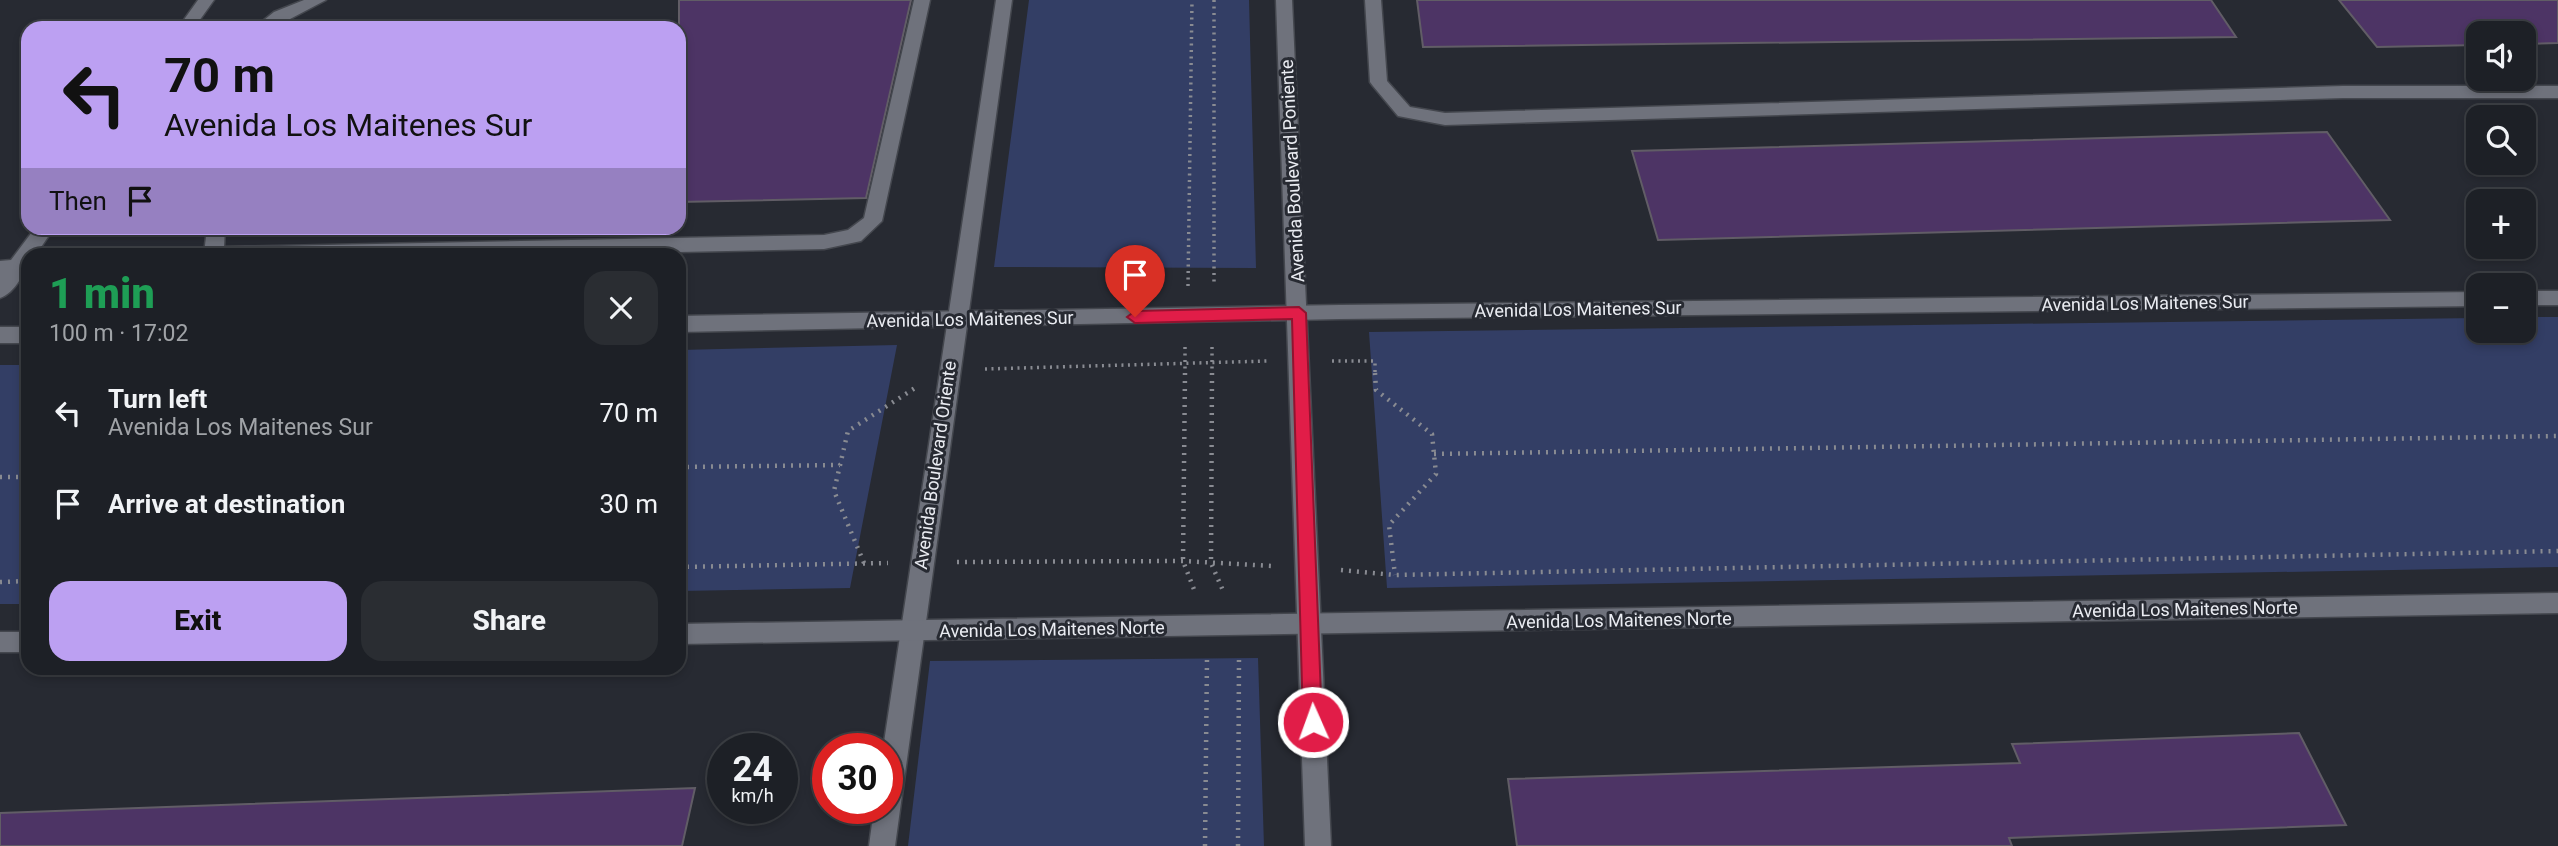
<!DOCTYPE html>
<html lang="en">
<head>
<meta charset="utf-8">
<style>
  :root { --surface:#1d2026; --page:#2a2d32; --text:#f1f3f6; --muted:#a0a3a7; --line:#3b3e43; --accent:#bca0f2 }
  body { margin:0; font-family:Roboto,sans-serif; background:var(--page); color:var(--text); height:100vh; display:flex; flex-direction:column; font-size:26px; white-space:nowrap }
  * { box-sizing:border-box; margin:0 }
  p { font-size:23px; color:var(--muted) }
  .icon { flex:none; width:38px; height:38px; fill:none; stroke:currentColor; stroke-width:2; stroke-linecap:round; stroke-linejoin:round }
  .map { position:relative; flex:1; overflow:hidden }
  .panel { position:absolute; left:21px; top:248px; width:665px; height:427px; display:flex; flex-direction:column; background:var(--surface); border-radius:21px; box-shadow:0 4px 10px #0003,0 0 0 2px var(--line) }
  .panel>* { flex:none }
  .top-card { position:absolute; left:21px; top:21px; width:665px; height:214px; border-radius:21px; box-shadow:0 4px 10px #0003,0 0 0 2px var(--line); background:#bca0f2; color:#111; overflow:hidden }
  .fabs { position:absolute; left:2466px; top:21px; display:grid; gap:14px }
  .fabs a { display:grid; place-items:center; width:70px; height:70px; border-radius:14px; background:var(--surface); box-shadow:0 4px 10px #0003,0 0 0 2px var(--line); font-size:35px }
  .speed { position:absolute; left:707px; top:733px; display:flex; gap:14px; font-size:35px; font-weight:700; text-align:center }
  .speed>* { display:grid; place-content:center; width:91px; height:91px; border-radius:50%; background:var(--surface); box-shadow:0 4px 10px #0003,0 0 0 2px var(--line); line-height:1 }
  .speed small { font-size:18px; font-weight:400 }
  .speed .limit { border:10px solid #d22; background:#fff; color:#111 }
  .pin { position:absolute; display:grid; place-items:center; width:60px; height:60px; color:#fff; margin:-72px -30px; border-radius:50% 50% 50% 0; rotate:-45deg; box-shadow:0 0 7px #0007 }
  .pin .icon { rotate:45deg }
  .me { position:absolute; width:77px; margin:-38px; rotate:358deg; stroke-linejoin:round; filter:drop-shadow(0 0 5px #0008) }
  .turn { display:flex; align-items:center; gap:24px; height:147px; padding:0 28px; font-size:32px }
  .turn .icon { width:91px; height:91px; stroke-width:2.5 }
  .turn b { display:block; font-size:49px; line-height:60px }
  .then { display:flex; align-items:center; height:66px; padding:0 28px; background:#0003; gap:14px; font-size:26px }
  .round { display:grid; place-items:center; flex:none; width:74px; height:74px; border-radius:21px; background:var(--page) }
  .headline { display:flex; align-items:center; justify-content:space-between; height:119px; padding:0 28px }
  h1 { font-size:42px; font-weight:800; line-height:52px; color:#1e9e55 }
  .cta { display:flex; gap:14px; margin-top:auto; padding:14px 28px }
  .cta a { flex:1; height:80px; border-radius:21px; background:var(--accent); color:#111; font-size:28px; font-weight:800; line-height:80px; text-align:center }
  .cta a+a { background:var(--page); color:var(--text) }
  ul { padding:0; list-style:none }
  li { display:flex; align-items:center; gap:21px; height:91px; padding:0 28px }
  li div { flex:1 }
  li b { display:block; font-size:26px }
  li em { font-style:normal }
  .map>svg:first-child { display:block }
</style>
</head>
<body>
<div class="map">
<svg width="2558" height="846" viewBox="0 0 2558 846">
  <rect width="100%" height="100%" fill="#272a32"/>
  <path fill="#333e65" d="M1029,0H1249L1256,268L994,267Z
    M2524,317H2558V567L1387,588L1369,332L2478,318V331H2524Z
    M897,345L850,588L679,591V350Z
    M0,365H28V604H0Z
    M1258,658L1264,846H908L930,661Z"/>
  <path fill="#4d3465" stroke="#615d66" stroke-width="2" d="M679,0H911L866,198L679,202Z
    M1417,0H2211L2236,37L1423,47Z
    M2339,0H2558V43L2524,44V33H2478V45L2377,47Z
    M2327,132L2390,220L1658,240L1632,151Z
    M2299,733L2346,825L2009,838L2012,846H1517L1508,779L2020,763L2012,744Z
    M695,788L682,846H0V813Z"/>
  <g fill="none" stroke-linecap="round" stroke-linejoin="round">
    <defs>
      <path id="lane" d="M198,0H214L194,28H178Z
        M304,0H326L273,28H254L274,12Z
        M914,0H930L882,221L861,241L824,249L488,256L204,254L207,228H225L224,247L824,235L848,230L864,218Z
        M1365,0H1381L1387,81L1410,107L1445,113L2343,86H2558V98H2343L1445,125L1398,116L1373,86L1370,82Z
        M35,228H54L35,256H28C28,270 14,294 0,298V261L11,260Z"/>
      <path id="street" d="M996,0H1012L895,846H869L874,808H887V749H883Z
        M1276,0H1292L1331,846H1305Z"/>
      <path id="secondary" d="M2524,291H2558V305H2524Z
        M2478,292V306L1340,319L679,332V316L1340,305Z
        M0,327H28V343H0Z
        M2558,593V613L679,644V624Z
        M0,632H28V652H0Z"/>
    </defs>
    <use href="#lane" stroke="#44474e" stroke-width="3"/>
    <use href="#street" stroke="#44474e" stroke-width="3"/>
    <use href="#secondary" stroke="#44474e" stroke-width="3"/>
    <path stroke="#898b92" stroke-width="3.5" stroke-dasharray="2 4.5" stroke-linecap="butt" d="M1214,0V284
      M1188,286L1192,0
      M1332,361H1375V375
      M985,369L1267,361
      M1185,375V344
      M1212,375V345"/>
    <path stroke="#898b92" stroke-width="4.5" stroke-dasharray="2 6" stroke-linecap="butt" d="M1185,373L1183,561L1195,592
      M1212,373L1211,563L1224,593
      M1375,373L1376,390L1432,434L1436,474L1389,525L1395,575
      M1434,454L2558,436
      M679,467L840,465
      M0,477H28
      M957,562L1183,561L1273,566
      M864,563L834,491L848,431L915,388
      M679,567L888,563
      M1341,570L1395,575L2558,551
      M0,582L28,581
      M1205,846L1207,658
      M1238,846L1239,658"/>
    <use href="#lane" fill="#6f727c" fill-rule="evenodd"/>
    <use href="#street" fill="#6f727c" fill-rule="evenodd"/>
    <use href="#secondary" fill="#6f727c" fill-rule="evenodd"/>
  </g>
  <path fill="#e11d48" stroke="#92132f" stroke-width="2" d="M1299,307L1306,313L1322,722L1319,728L1313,730L1306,728L1303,722L1292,319L1135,323L1127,317L1135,311Z"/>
  <g text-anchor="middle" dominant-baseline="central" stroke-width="6" stroke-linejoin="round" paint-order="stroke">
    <g font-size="18" fill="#eaecf2" stroke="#272a32">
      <text transform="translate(1292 171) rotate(-93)">Avenida Boulevard Poniente</text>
      <text transform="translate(2145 303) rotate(-1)">Avenida Los Maitenes Sur</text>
      <text transform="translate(1578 309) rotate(-1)">Avenida Los Maitenes Sur</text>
      <text transform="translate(970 319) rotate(-1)">Avenida Los Maitenes Sur</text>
      <text transform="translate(935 465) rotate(-82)">Avenida Boulevard Oriente</text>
      <text transform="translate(2185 609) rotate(-1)">Avenida Los Maitenes Norte</text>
      <text transform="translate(1619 620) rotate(-1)">Avenida Los Maitenes Norte</text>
      <text transform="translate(1052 629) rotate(-1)">Avenida Los Maitenes Norte</text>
    </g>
  </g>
</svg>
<div class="fabs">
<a><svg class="icon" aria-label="sound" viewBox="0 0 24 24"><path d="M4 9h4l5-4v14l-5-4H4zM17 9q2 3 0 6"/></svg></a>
<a><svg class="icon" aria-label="search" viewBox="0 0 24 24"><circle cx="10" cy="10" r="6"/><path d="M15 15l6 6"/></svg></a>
<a>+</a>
<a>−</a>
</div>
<div class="speed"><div>24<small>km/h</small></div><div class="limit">30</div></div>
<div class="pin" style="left:1135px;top:317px;background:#d93025"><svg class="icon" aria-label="arrive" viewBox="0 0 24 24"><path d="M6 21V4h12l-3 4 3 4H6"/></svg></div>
<svg class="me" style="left:1313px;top:722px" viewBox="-20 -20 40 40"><circle r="17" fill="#e11d48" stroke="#fff" stroke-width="3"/><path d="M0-11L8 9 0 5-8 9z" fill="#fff"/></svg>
<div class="top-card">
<div class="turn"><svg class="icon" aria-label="left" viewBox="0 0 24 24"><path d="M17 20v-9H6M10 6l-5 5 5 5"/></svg><div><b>70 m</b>Avenida Los Maitenes Sur</div></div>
<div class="then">Then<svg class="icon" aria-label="arrive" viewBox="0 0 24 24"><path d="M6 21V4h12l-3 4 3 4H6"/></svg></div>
</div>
<section class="panel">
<div class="headline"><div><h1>1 min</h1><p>100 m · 17:02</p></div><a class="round"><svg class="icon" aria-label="close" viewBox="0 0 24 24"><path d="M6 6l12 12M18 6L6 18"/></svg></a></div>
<ul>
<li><svg class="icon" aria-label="left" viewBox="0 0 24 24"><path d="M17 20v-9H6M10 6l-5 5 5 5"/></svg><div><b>Turn left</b><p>Avenida Los Maitenes Sur</p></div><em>70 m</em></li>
<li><svg class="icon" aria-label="arrive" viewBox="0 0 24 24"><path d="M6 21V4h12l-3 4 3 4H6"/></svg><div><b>Arrive at destination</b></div><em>30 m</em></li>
</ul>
<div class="cta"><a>Exit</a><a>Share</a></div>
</section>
</div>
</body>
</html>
